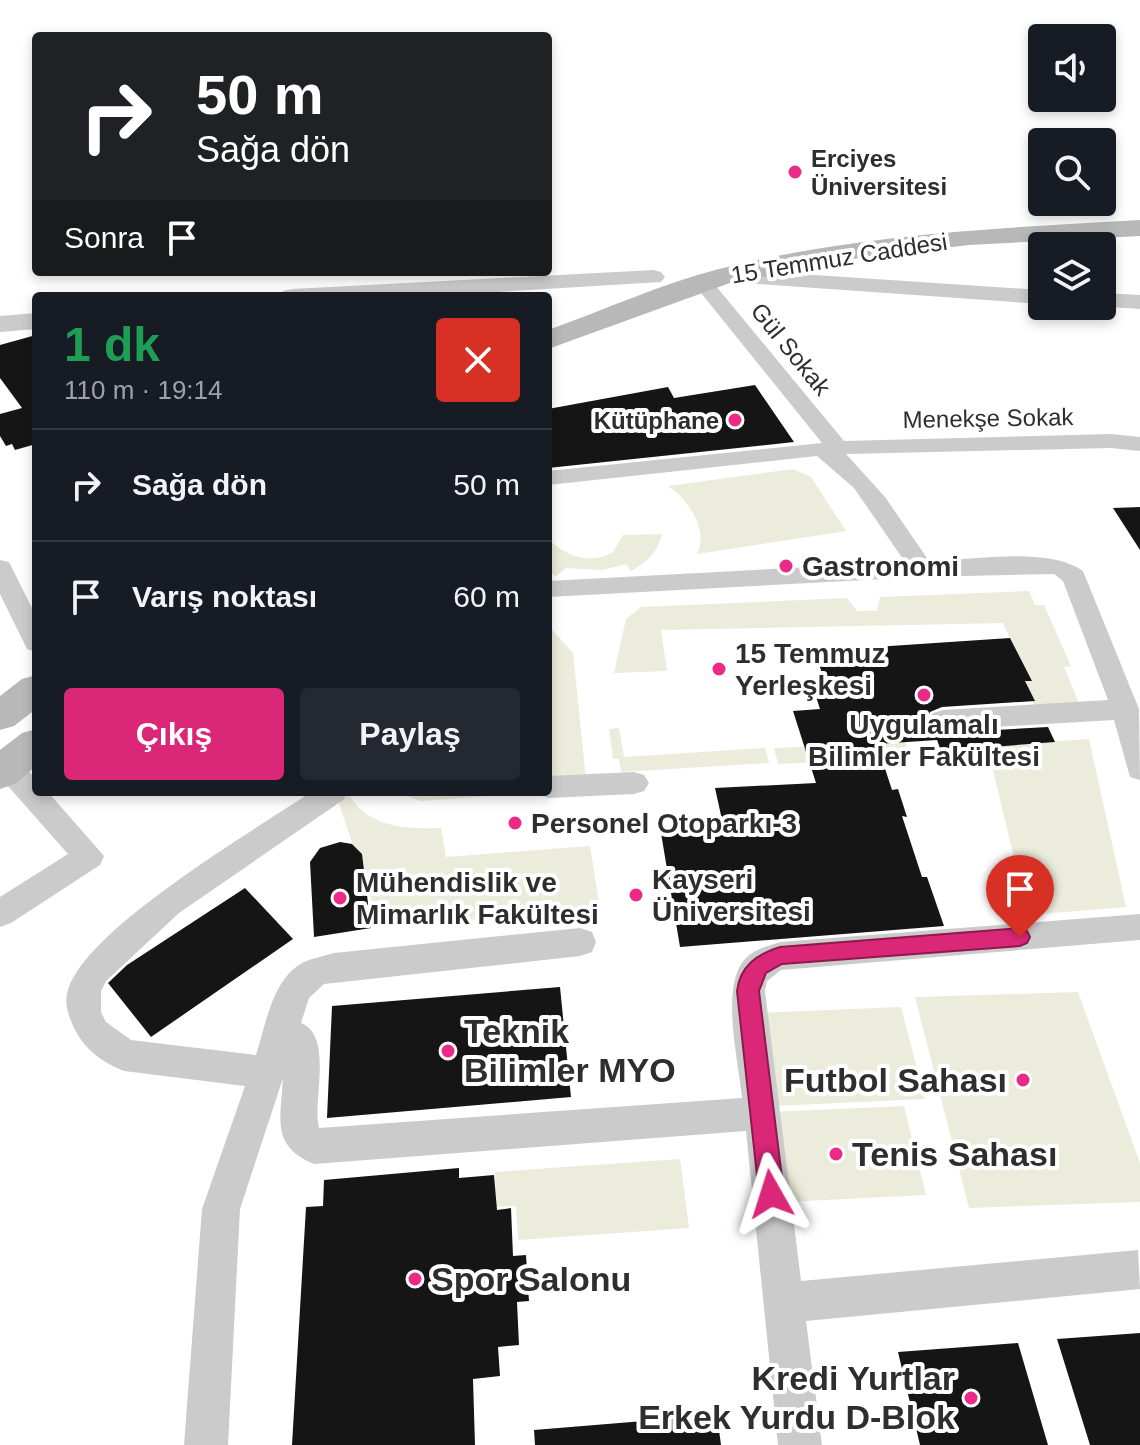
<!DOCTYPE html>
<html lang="tr">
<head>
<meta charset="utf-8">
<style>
  :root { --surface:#171b24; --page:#242831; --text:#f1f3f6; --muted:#9ea1a6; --line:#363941; --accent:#db2777 }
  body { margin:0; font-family:Helvetica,sans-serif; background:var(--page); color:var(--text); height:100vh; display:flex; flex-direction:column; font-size:30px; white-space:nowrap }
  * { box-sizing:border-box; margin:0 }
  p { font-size:26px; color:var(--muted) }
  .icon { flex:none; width:44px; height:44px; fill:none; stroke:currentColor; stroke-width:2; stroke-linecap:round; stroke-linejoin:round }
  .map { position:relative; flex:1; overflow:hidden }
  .drawer { position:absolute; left:32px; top:292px; width:520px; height:504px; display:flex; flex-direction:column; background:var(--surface); border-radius:8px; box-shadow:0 4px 12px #0003 }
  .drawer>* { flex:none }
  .top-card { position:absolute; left:32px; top:32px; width:520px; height:244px; border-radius:8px; box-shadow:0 4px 12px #0003; background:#202124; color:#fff; overflow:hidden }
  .tools { position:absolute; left:1028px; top:24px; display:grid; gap:16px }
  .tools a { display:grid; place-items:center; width:88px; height:88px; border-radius:8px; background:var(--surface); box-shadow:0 4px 12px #0003; font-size:40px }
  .pin { position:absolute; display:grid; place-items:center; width:68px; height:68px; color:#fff; margin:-82px -34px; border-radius:50% 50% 50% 0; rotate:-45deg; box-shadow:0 0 8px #0007 }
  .pin .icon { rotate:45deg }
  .me { position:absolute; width:88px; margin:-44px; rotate:354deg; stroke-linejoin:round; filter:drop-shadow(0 0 6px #0008) }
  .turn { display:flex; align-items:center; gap:28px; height:168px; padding:0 32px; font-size:36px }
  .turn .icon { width:104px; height:104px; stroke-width:2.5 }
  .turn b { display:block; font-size:56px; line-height:68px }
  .then { display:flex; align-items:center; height:76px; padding:0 32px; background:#0003; gap:16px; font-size:30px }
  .round { display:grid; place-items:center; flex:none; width:84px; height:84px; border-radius:8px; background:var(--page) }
  .overview { display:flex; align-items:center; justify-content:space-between; height:136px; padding:0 32px }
  h1 { font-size:48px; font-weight:800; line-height:60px; color:#1e9e55 }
  .button { display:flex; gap:16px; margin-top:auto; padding:16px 32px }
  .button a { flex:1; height:92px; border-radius:8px; background:var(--accent); color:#fff; font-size:32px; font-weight:800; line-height:92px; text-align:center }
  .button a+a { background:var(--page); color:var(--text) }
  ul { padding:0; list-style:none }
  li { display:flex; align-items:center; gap:24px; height:112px; padding:0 32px; border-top:2px solid var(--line) }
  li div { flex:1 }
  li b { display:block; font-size:30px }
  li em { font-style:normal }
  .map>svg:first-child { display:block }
</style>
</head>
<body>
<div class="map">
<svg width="1140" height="1445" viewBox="0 0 1140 1445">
  <rect width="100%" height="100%" fill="#fff"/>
  <path fill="#ebecdb" d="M793,469L811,477L846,531L697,554C709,530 688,499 668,486Z
    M662,534C657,553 648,561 631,571L626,564L602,570L566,568L556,576L548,572V539C565,555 589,566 613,552L623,535Z
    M1029,591L1035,605H1044L1071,666L1064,667L1081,708L1042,723L1019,672L1025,670L1003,623L661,630L667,671L614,673L626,619L641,607L847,598L857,611H877L880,597Z
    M548,625L573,653L587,789L548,792Z
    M619,728L624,757L765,748L769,763L621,772L619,759H613L609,729Z
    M1089,739L1126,907L1028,915L987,746Z
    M905,742L910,758L778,764L774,748Z
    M335,792H347C367,828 405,829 441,828L446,857L590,846L600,909L381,927Z
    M395,792H545L421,801Z
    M1078,992L1140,1163V1202L969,1208L915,997Z
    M901,1007L925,1099L773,1106L757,1013Z
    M904,1106L926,1195L764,1203L750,1113Z
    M680,1159L689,1228L518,1240L516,1206L496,1207L495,1172Z"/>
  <path fill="#151515" d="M36,335V444L15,450L12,444L6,446L0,436V414L22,408L0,378V345Z
    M755,385L794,442L548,468V409L668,387L674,398Z
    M1140,507V550L1113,508Z
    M1010,638L1032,681H1025L1035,701L942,707L930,712L926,721L932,730L943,733L1048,727L1055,742L941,751L937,740L877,744L892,790L898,789L907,817L902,816L922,877H927L944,926L680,947L661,833L724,829L715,788L816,783L793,711L820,709L811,681L824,680L815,651Z
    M340,842L352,844L362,854L371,928L314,937L310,862L320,848Z
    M245,888L293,939L151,1037L108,983L127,965Z
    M560,987L571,1097L327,1118L332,1006Z
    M459,1168V1178L494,1175L497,1210L511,1208L513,1256L526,1255L529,1301L517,1302L519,1345L498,1347L500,1376L473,1379L475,1445H292L306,1207L323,1206L324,1180Z
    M1140,1333V1445H1090L1057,1339Z
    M1018,1343L1048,1445H920L898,1352Z
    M717,1415L721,1445H535L534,1430Z"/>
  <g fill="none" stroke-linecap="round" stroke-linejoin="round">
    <path fill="#cbcbcb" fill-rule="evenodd" d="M704,278L711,280L844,441L1111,434L1140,437V451L1111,448L846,454L885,497L929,561C972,560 1049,546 1083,571L1139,709L1140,780L1130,777L1114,720L943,730L933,727L929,720L933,713L943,710L1108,700L1063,581L1054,574L922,577L548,597V581L905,562L854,488L817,456L548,485V471L822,443L697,288L695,284Z
      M0,560L9,562L36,616V652L27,649L0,594Z
      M8,756L18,759L36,779V792H48L104,856L100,865L11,923L0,927V897L68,854L0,777V759Z
      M634,772L644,775L649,783L644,791L634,794L548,798L536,792H548V776Z
      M311,792H348L343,800L179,913L106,981L101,991V1012L106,1022L131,1040L256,1055C266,1025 272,978 304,962C313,958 324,956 334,953L580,928L592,932L596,942L592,952L580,956L324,984L309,998L301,1023C334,1036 312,1101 319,1128L742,1098C739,1062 719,985 746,958C755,949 768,946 780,942L1140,914V940L781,970L767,981L765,991L801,1281L1138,1250L1140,1289L806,1321L822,1445H778L746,1131L314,1164C270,1146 281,1117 283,1078L240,1209L228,1445H184L202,1209L245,1086L124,1071C103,1063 84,1049 74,1028C68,1015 63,1001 69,987C91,926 253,831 311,792Z"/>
    <path fill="#cbcbcb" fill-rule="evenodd" d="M724,269L1042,290V304L716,281L712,276L716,271Z
      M653,270L661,272L665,277L661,282L430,296H280L283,291L292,289Z
      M1102,293L1140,295V309L1097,306H1102Z
      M36,313V329L0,332V316Z"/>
    <path fill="#b8b8b8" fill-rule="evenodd" d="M1140,220V236L969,245L859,258L730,283L548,349V330C604,310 661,284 719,269C857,234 999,228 1140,220Z
      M36,675V709L14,726L0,730V696L22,679Z
      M36,729V766L15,784L0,789V750L22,733Z"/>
  </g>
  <path fill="#db2777" stroke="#8e194d" stroke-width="2" d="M1020,928L1027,931L1030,937L1027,943L1020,946L782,964L766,973L759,991L784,1194L780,1203L771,1206L762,1203L759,1194L737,991C740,966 757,954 780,947Z"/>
  <g fill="#eb2a88" stroke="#fff" stroke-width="3">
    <circle cx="795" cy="172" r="8"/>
    <circle cx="735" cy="420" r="8"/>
    <circle cx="786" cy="566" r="8"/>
    <circle cx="719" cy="669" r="8"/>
    <circle cx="924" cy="695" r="8"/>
    <circle cx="515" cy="823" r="8"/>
    <circle cx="636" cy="895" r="8"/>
    <circle cx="340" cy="898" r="8"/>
    <circle cx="448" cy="1051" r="8"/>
    <circle cx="1023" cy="1080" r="8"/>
    <circle cx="836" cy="1154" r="8"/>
    <circle cx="415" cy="1279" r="8"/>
    <circle cx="971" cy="1398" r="8"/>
  </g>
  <g text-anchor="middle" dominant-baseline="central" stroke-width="8" stroke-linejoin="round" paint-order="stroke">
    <g font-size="24" font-weight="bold" fill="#2e2e2e" stroke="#fff" text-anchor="start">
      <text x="811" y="158">Erciyes<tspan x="811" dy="28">Üniversitesi</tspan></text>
      <text x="719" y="420" text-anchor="end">Kütüphane</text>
    </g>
    <g font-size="24" fill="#2e2e2e" stroke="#fff">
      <text transform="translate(839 258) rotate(-9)">15 Temmuz Caddesi</text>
      <text transform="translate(791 349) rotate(51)">Gül Sokak</text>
      <text transform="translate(988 418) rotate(-1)">Menekşe Sokak</text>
    </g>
    <g font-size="28" font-weight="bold" fill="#2e2e2e" stroke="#fff" text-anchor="start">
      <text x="802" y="566">Gastronomi</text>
      <text x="735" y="653">15 Temmuz<tspan x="735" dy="32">Yerleşkesi</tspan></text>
      <text x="924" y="724" text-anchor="middle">Uygulamalı<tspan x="924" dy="32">Bilimler Fakültesi</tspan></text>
      <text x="531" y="823">Personel Otoparkı-3</text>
      <text x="652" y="879">Kayseri<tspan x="652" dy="32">Üniversitesi</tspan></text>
      <text x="356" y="882">Mühendislik ve<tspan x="356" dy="32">Mimarlık Fakültesi</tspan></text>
    </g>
    <g font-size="34" font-weight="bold" fill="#2e2e2e" stroke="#fff" text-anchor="start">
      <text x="464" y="1031">Teknik<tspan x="464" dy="39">Bilimler MYO</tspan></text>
      <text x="1007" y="1080" text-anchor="end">Futbol Sahası</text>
      <text x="852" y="1154">Tenis Sahası</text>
      <text x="431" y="1279">Spor Salonu</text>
      <text x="955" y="1378" text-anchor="end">Kredi Yurtlar<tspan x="955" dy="39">Erkek Yurdu D-Blok</tspan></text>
    </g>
  </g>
</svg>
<div class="tools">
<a><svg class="icon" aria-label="sound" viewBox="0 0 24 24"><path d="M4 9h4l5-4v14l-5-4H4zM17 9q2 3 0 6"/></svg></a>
<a><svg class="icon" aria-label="search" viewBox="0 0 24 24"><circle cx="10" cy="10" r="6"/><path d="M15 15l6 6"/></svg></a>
<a><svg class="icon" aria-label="layers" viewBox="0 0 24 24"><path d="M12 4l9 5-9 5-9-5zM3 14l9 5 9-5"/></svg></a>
</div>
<div class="pin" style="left:1020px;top:937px;background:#d93025"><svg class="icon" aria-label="arrive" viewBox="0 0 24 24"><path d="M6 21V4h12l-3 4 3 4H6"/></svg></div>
<svg class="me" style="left:771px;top:1194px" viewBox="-20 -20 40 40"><path d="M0-17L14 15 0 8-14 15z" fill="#db2777" stroke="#fff" stroke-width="4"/></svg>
<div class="top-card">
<div class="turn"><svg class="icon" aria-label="right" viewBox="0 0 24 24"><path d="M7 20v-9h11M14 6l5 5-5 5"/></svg><div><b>50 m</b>Sağa dön</div></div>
<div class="then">Sonra<svg class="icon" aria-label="arrive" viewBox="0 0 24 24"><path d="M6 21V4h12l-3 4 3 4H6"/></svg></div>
</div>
<section class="drawer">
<div class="overview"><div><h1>1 dk</h1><p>110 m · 19:14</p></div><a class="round" style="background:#d93025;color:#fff"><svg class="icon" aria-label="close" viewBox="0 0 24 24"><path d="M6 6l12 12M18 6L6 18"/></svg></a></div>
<ul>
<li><svg class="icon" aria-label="right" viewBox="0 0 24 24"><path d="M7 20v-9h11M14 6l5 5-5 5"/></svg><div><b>Sağa dön</b></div><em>50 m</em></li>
<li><svg class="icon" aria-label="arrive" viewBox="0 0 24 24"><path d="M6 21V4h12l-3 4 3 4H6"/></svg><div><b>Varış noktası</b></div><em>60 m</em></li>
</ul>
<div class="button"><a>Çıkış</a><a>Paylaş</a></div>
</section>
</div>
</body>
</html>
